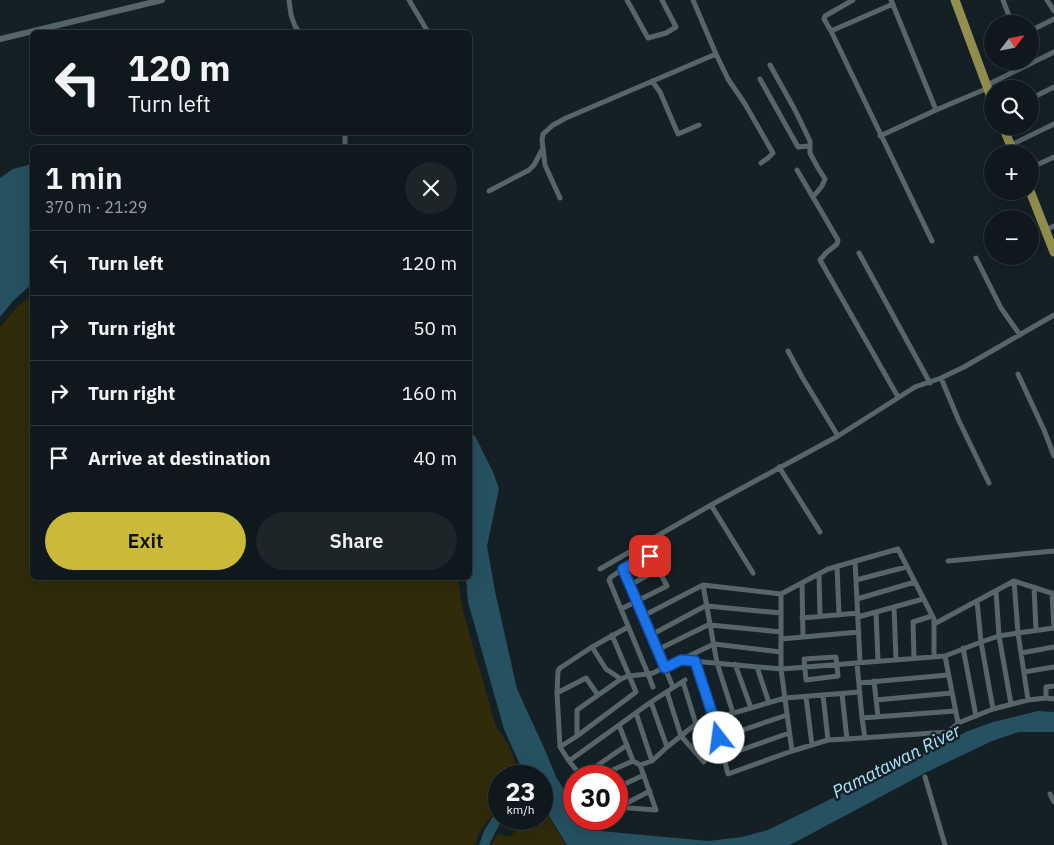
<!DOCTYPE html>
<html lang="en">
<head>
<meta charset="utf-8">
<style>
  :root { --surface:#0f181c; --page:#1d2529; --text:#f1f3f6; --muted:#9ba0a3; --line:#2f373b; --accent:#cbba39 }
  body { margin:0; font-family:"IBM Plex Sans",sans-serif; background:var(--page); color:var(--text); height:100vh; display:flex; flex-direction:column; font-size:19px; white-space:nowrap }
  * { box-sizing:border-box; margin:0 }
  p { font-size:16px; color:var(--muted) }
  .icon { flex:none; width:28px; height:28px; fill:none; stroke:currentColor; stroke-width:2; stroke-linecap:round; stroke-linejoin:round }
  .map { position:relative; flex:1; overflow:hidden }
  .drawer { position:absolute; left:30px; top:145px; width:442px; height:435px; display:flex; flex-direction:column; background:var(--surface); border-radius:8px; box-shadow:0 5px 20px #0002,0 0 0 1px var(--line) }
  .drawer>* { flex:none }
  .top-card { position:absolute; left:30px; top:30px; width:442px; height:105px; border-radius:8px; box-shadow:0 5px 20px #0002,0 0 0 1px var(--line); background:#0f181c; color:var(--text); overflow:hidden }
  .needle { width:32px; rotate:58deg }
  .controls { position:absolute; left:984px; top:15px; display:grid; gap:10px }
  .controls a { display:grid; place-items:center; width:55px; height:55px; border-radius:50%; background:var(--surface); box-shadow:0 5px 20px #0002,0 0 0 1px var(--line); font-size:25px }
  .speed { position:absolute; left:488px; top:765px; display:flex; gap:10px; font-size:25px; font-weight:700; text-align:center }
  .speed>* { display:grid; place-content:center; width:65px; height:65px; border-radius:50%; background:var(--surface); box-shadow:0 5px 20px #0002,0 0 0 1px var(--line); line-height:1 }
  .speed small { font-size:12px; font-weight:400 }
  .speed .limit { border:8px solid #d22; background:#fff; color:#111 }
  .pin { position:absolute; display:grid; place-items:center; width:42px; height:42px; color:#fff; margin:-21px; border-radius:10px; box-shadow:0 2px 8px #0006 }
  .me { position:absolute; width:55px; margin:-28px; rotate:345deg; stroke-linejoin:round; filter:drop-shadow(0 0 4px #0008) }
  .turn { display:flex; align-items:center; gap:18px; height:105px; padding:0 15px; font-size:22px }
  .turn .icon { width:65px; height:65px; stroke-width:2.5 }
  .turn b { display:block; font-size:35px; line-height:42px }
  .round { display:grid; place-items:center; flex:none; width:52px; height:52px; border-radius:26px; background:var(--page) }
  .headline { display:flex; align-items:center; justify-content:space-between; height:85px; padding:0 15px }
  h1 { font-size:30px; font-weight:600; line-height:38px }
  .cta { display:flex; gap:10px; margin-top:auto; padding:10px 15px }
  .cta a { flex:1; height:58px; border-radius:30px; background:var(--accent); color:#111; font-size:20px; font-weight:600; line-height:58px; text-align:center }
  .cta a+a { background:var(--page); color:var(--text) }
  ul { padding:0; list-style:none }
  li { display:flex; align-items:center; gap:15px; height:65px; padding:0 15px; border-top:1px solid var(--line) }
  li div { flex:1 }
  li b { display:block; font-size:19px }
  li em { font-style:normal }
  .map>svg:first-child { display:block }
</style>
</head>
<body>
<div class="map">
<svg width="1054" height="845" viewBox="0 0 1054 845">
  <rect width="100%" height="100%" fill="#142025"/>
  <path fill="#302b09" d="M32,294V578H458L463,611L496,727C509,743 514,756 520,776H499V802L490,818L479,832L475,845H0V327L17,307Z
    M541,805L566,845H491L498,833L510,837L525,819H541Z"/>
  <path fill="#255160" d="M32,164V284L13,301L0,317V178L13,169Z
    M470,433L475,436L493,472L499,489L487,546L495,591L517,689L545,750L556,777L574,805V819H583L590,830L708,841L742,837L768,830L968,731L993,722L1038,711L1054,712V732H1019L992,741L927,772L790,845H567L541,803V776H525L504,729L468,602L466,578H470Z
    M499,807V819H502L489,845H479L484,831Z"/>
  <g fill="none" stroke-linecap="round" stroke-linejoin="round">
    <path stroke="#56656a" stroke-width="5" d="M289,0L291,15L295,26L299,32
      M409,0L428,32
      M627,0L648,38L666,33L676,27L662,0
      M891,0L936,110
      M1003,0L1012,24
      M1047,0L1054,11
      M893,4L831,31L932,241
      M831,31L824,19L825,16L853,0
      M1030,31L1054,19
      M716,54L728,79L745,104L773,153L768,158L761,163
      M770,65L795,110L810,141V153L818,168L825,179L822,186L813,197
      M760,79L798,147L809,146
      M652,81L660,92L678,134L699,125
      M987,85L1054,52
      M1030,99L1054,87
      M880,136L936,110L988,88
      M1011,145L1054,124
      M345,148V132
      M1030,168L1054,157
      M797,170L838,240L837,244L826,253L820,260L898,397
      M489,191L529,170L534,165L543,148
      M560,198L545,165L542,140L543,134L553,125L566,118L716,54L693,0
      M1045,230L1054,226
      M859,253L930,383
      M976,258L1001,308L1020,335
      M788,351L802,377L838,436
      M1018,374L1044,430L1054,456
      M941,378L959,421L989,483
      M779,467L820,532
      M711,505L753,573
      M855,561L860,662
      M948,561L1054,551
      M837,566L839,615
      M600,569L711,505L838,436L915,387L941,378L964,367L1054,315
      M623,569L611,577L609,580L648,674L628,676L621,679L606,669L592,647L628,627
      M819,574L820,616
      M856,580L906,567
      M802,583L803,637
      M630,585L659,569
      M1034,587L1036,630
      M996,591L999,636L1011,704
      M1052,593L1054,628
      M781,594V669L792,751
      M857,599L915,582
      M977,601L981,642L993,709
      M707,606L781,613
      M894,607L896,660
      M621,609L667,586L651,556L648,555L623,569C640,608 656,648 673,687
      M876,612L878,661
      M643,616L703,585
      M858,617L923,599
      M802,618L858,613
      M934,624L1014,581
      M710,625L781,632
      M612,635L636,692L577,736V710L621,679
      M651,635L707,605
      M781,639L859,632
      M963,648L976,716
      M657,650L710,624
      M1021,653L1054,647
      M945,656L958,723
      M836,657L838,676L806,680L804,659Z
      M914,658L913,622L932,616
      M681,660L781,669L945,656L981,642L999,636L1018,633L1054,628
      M695,661L714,719L728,774L792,751L828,740L847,739L842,694
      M857,663L862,718L955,711
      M735,664L751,708
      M757,667L769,703
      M1024,672L1054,667
      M874,681L878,717
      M859,683L948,675
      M653,687L648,674L653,673L714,644L781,652
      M667,692L681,736L704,762L705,760L696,724L683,682
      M557,693L558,671L560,668L592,647
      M823,695L828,740
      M806,697L812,745
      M1046,698V687L1054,686
      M876,700L952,693
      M1028,700L1018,633L1014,581L1054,594
      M651,702L667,747
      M636,713L652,761
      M733,713L717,663L703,585L781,594L828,569L898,549L934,619V656
      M862,718L865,738
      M619,725L633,761L640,765L652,761L667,747L696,724L785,698L860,692
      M577,736L560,747L557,693L586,678L598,695
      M719,738L787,715
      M847,739L948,732L958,723L993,709L1028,700L1046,698L1054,699
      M560,747L569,761L651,702L685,680
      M724,756L789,733
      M569,761L581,776
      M602,775L598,765L627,745
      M599,776L633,761
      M925,777L945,845
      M616,788L644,775
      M1050,794L1054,802
      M621,806L650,791
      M616,807L656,810L640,765"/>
    <path stroke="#56656a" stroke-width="6" d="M0,39L162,0"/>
    <path stroke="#928f4f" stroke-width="9" d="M955,0L992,100
      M1003,126L1014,154
      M1030,191L1054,252"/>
  </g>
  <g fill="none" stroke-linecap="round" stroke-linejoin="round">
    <defs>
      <path id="route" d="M650,556L648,555L623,569L665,668L681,660L695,661L714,719L719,738"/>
    </defs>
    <use href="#route" stroke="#114b97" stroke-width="12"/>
    <use href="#route" stroke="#1a73e8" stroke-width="9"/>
  </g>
  <g text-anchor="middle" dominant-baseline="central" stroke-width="5" stroke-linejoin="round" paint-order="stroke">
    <g font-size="18" font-style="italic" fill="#a9e5fb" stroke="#142025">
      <text transform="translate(896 761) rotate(-27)">Pamatawan River</text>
    </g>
  </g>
</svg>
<div class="controls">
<a><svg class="needle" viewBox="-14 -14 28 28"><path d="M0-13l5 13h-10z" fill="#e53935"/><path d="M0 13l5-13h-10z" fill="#9ba0a3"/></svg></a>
<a><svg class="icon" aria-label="search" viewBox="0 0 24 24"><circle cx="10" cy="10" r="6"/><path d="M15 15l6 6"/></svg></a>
<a>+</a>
<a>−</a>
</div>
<div class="speed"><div>23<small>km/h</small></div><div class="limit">30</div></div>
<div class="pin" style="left:650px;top:556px;background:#d93025"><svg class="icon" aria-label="arrive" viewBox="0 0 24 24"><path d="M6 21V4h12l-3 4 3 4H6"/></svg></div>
<svg class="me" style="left:719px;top:738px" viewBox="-20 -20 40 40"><circle r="19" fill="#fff"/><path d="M0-13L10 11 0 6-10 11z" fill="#1a73e8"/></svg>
<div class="top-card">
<div class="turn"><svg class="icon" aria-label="left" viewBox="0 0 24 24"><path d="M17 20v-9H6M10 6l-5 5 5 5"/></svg><div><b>120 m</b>Turn left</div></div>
</div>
<section class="drawer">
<div class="headline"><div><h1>1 min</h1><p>370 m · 21:29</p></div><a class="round"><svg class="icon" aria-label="close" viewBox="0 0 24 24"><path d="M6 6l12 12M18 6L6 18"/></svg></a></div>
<ul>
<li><svg class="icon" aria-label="left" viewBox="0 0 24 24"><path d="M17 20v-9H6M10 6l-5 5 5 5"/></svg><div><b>Turn left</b></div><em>120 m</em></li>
<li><svg class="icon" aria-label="right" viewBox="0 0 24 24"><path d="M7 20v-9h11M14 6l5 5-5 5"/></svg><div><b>Turn right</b></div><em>50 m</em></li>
<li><svg class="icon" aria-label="right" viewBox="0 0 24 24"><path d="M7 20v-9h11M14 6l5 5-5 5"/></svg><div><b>Turn right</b></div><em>160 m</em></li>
<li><svg class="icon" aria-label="arrive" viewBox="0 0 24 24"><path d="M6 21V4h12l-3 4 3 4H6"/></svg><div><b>Arrive at destination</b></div><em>40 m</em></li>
</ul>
<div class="cta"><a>Exit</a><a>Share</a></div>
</section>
</div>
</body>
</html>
